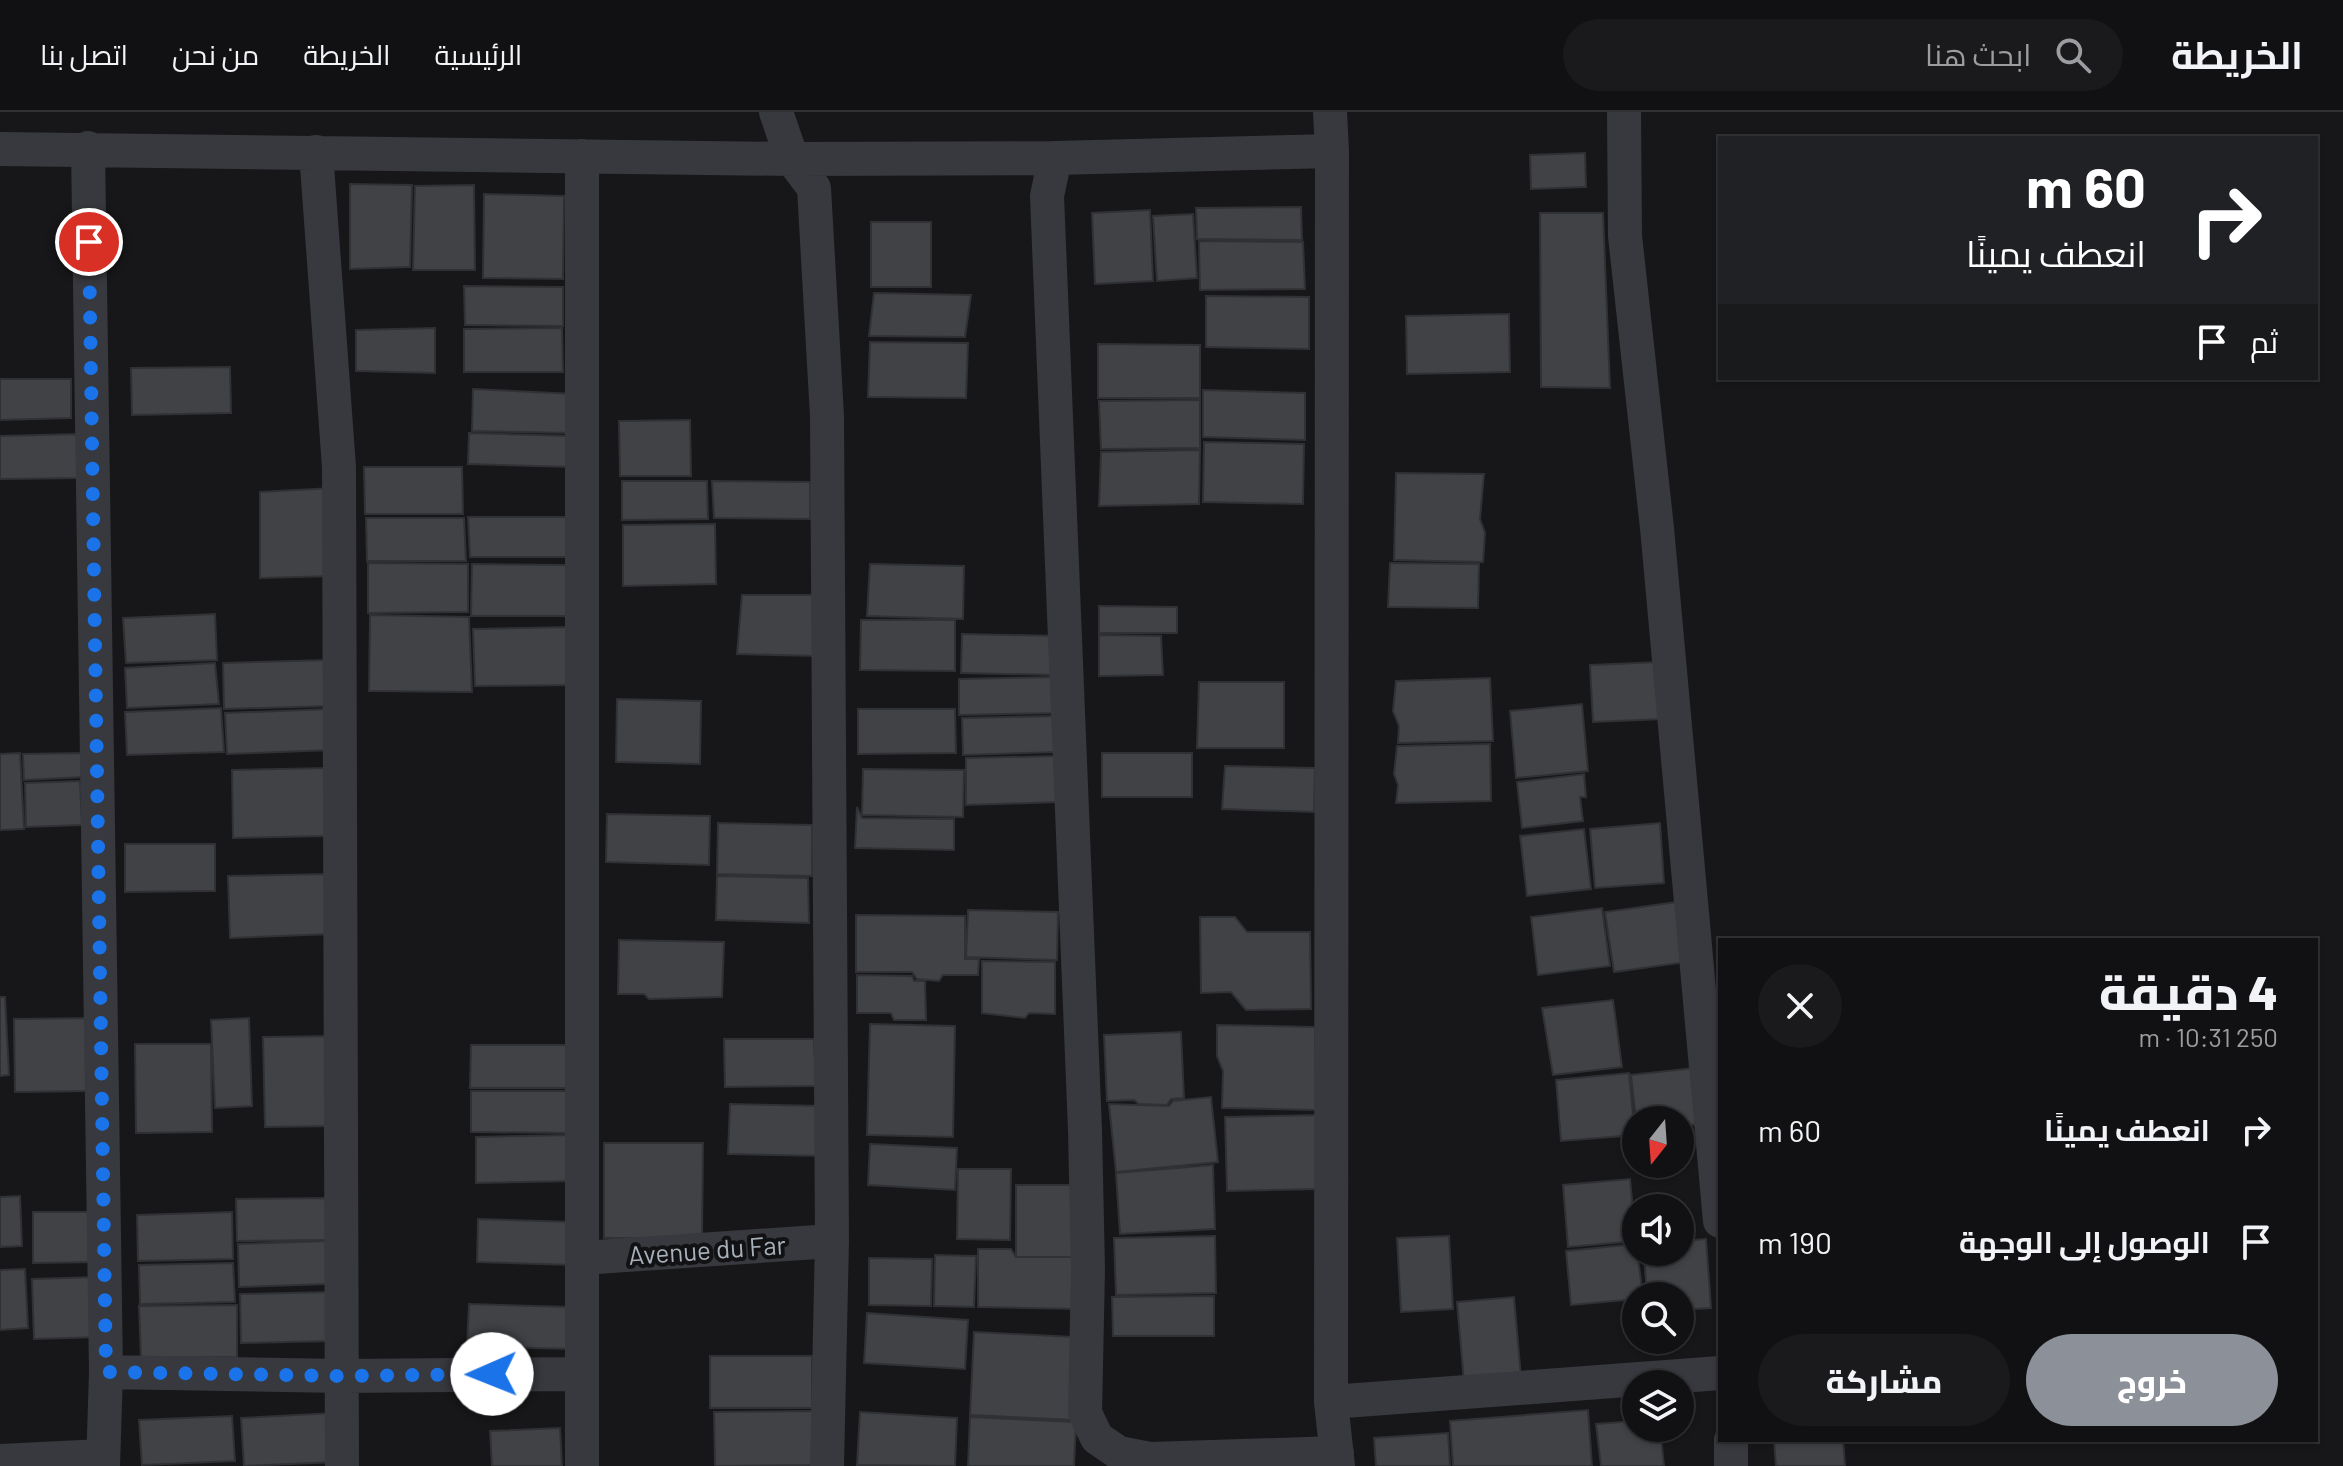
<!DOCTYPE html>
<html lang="ar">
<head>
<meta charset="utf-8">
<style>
  :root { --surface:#111113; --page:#1a1a1c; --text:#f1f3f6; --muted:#9c9da0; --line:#303133; --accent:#8c9099 }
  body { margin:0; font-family:Barlow,Cairo,sans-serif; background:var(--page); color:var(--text); direction:rtl; height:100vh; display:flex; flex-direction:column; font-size:30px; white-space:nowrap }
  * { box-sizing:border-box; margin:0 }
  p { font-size:26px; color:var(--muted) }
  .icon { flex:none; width:44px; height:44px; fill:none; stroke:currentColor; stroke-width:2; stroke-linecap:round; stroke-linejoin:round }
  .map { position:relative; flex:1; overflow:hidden; direction:ltr }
  .panel { position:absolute; left:1718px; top:826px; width:600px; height:504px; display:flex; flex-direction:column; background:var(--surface); border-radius:0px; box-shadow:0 2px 6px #0004,0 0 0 2px var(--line); direction:rtl }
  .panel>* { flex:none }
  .top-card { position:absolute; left:1718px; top:24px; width:600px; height:244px; border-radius:0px; box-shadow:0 2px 6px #0004,0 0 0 2px var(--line); direction:rtl; background:#202124; color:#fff; overflow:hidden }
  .needle { width:52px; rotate:197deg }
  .controls { position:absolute; left:1622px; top:994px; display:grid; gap:16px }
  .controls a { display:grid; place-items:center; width:72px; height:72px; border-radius:50%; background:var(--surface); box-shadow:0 2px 6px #0004,0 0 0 2px var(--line); font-size:40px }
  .pin { position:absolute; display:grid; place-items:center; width:68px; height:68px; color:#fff; margin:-34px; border:4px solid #fff; border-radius:50%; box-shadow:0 2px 8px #0007 }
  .me { position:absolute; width:88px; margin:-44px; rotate:269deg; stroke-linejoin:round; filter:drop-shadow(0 0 6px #0008) }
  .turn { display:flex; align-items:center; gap:28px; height:168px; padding:0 40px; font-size:36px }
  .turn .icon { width:104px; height:104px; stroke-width:2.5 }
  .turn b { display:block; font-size:56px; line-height:68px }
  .then { display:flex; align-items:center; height:76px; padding:0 40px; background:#0003; gap:16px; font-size:30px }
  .round { display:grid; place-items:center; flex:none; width:84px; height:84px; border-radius:42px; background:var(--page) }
  .head { display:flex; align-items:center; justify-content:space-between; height:136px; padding:0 40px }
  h1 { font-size:48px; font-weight:800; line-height:60px }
  .cta { display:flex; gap:16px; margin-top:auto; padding:16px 40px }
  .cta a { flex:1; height:92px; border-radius:48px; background:var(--accent); color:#fff; font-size:32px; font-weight:800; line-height:92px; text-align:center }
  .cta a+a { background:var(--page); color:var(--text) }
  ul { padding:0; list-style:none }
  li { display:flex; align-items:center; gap:24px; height:112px; padding:0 40px }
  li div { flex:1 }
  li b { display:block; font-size:30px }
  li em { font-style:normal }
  header { display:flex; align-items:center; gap:48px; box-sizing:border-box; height:112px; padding:0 40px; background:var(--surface); border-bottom:2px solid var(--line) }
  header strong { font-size:38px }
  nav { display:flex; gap:44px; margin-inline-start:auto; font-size:28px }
  .search { width:560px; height:72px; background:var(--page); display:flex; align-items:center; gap:20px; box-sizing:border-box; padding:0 28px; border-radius:44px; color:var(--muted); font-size:30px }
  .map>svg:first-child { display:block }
</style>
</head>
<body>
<header>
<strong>الخريطة</strong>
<div class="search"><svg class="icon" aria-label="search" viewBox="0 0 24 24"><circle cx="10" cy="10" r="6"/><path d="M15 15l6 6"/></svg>ابحث هنا</div>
<nav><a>الرئيسية</a><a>الخريطة</a><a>من نحن</a><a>اتصل بنا</a></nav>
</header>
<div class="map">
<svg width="2343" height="1354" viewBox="0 0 2343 1354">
  <rect width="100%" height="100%" fill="#171719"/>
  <path fill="#414246" stroke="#303135" stroke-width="2" d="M1585,41L1586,75L1531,77L1530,43Z
    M350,72L412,73L410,155L350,157Z
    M474,73L475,158H413L415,74Z
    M484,82L564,84L563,167L483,166Z
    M1301,95L1302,128L1197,127L1196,96Z
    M1150,98L1153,169L1095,172L1092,101Z
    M1540,101H1603L1610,276L1541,275Z
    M1193,102L1197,166L1157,169L1153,104Z
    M871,110H931V175H871Z
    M1199,129L1303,130L1305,177L1200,178Z
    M464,174L563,175V214L465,213Z
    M874,181L971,183L965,225L869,224Z
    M1206,184L1309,185V237L1206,235Z
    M1509,202L1510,260L1407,262L1406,204Z
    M435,216V261L356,259V218Z
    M562,216L563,260H464V217Z
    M870,230L968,231L966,286L868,285Z
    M1098,232L1200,233V286H1098Z
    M230,255L231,301L132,303L131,256Z
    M0,267H71V306L0,308Z
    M473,277L574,282L573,321L472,319Z
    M1203,278L1305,281V328L1203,325Z
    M1200,288V336L1101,337L1099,289Z
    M690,308L691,364H620L619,309Z
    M469,321L571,324L570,355L468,352Z
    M79,322L80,366L0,367V324Z
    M1204,330L1304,332L1303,392L1203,390Z
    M1200,338L1199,392L1099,394L1101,340Z
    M364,355H462L463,402H365Z
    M1396,361L1484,362L1480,407L1485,421L1483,450L1394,448Z
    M622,369H707L708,407L622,408Z
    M712,369L810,370V407L714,406Z
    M332,376L334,464L260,466V380Z
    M468,405H567V445H470Z
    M366,406H464L466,449H367Z
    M715,412L716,472L623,474V413Z
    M368,451L468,452V500L368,501Z
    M1390,451L1479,452L1478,496L1388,495Z
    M472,452L567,453V504H471Z
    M870,452L964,454L963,507L867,504Z
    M742,483H819L817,544L737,542Z
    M1099,494L1177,495V521H1099Z
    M215,502L217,548L126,551L123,506Z
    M370,503L469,505L472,580L369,579Z
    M861,508H955V559L860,558Z
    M570,515L573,573L475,574L473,517Z
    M962,522L1060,524L1059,563L961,561Z
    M1099,523L1161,524L1163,563L1099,564Z
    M328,548L329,594L224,597L223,551Z
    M1660,550L1663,607L1593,610L1590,553Z
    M215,551L219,592L127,596L125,556Z
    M1058,565L1059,601L959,603V567Z
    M1490,566L1493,629L1398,631L1399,614L1393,599L1396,569Z
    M1199,570H1284V636H1197Z
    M617,587L701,589L700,652L616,650Z
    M1582,592L1588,659L1516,666L1510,599Z
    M221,596L224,640L127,643L125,600Z
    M329,597L331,638L227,642L225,601Z
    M858,597H955L956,641L858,642Z
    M1058,604L1059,640L963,643L962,606Z
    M1490,632L1491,689L1396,691L1398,673L1394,662L1397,634Z
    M20,641L24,717L0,718V642Z
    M84,641V665L24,668L23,642Z
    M1102,641H1192V685H1102Z
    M1057,644L1059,690L966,693V646Z
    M1225,654L1315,656L1314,700L1222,697Z
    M327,656L328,724L233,726L232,658Z
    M863,657L964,658L963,705L862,703Z
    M1584,662L1586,685H1580L1583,709L1522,716L1517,670Z
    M80,669L82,713L26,715L25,671Z
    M857,695L862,706L954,707V738L855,736Z
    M607,702L710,704L709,753L606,750Z
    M718,711L812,713V764L717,762Z
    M1660,711L1664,771L1595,776L1590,717Z
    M1584,717L1591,777L1527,784L1520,724Z
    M125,732H215V779L125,780Z
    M329,762L331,822L230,826L228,764Z
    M717,764L808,766L809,811L716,808Z
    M1677,790L1686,850L1614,860L1605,800Z
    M1602,796L1610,854L1538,863L1531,805Z
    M968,798L1058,800L1057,848L966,845Z
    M856,803L965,804V847H979L978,863H943L939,869L917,867L912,860H856Z
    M1200,805H1235L1247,820H1310L1311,897L1246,898L1231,880L1201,881Z
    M619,828L724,830L722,885L649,887L644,882H618Z
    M982,849L1055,850V902L1029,901L1025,906L982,901Z
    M857,863L912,864L914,869H925L926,908H894L891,901H857Z
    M0,885H5L9,963L0,964Z
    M1613,888L1622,955L1553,963L1542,896Z
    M94,906L95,979L15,980L14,907Z
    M249,906L252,994L215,996L211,908Z
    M870,912L955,914L953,1025L867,1023Z
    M1217,913L1315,915L1316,998L1222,996L1223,959L1217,944Z
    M1181,920L1184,986L1171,987L1167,993L1139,992L1134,988L1107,989L1104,923Z
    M336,924L338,1014L265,1015L263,925Z
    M724,927H814L816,974L725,975Z
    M135,932H211L212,1020L136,1021Z
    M471,933H572V976H470Z
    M1694,956L1700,1012L1680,1014V1008H1636L1631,963Z
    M1629,961L1635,1023L1561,1029L1556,968Z
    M471,979H570V1021L471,1020Z
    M1211,985L1218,1050L1116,1060L1109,992L1169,994L1173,989Z
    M730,992L825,994L824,1044L728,1042Z
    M1318,1003L1320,1077L1227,1079L1225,1005Z
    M575,1023V1069L476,1071V1025Z
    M604,1031H703L702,1126H604Z
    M870,1032L957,1036L955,1078L868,1073Z
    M1213,1053L1215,1117L1120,1122L1116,1061Z
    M958,1057H1011L1010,1128L957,1127Z
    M1630,1067L1636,1129L1568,1135L1563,1073Z
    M1016,1073H1078V1145H1016Z
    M20,1084L22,1134L0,1135V1085Z
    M328,1086V1128L237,1129L236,1087Z
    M33,1100H96L97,1150L33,1151Z
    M232,1100L233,1147L138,1149L137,1103Z
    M478,1107L573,1110L572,1153L477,1150Z
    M1215,1124L1216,1181L1116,1183L1114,1126Z
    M1449,1124L1453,1197L1401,1200L1397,1126Z
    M1706,1127L1711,1196L1680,1198V1184H1647L1644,1140H1680V1129Z
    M326,1129L327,1172L239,1175L238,1132Z
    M1636,1132L1643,1184H1636V1187L1571,1193L1566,1139Z
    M978,1137H1011L1016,1145H1078L1077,1197L978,1195Z
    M935,1143L976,1144L974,1195L934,1194Z
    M869,1146L932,1147L931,1194L869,1193Z
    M233,1151L235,1190L140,1192L139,1153Z
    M25,1157L28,1216L0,1218V1158Z
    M99,1165L101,1225L34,1227L32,1167Z
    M330,1180L332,1229L241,1231L240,1182Z
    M1214,1184V1224H1113L1112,1185Z
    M1514,1185L1521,1265L1464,1270L1457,1190Z
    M469,1192L571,1195L570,1237L467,1234Z
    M237,1193V1245L141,1246L139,1194Z
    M867,1201L968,1208L965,1257L864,1251Z
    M974,1220L1073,1225V1308L970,1303Z
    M710,1244H812V1296H710Z
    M1588,1298L1592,1354H1453L1450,1309Z
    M813,1299L814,1353L715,1354L714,1300Z
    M860,1300L957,1306L955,1354L857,1353Z
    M334,1301L337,1350L244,1354L241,1306Z
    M232,1304L235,1349L142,1353L139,1308Z
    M970,1305L1076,1310L1074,1354H968Z
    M1635,1309L1636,1316H1660L1664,1354H1601L1596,1312Z
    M560,1316L562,1354H492L490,1319Z
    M1448,1321L1450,1354H1376L1374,1326Z
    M1774,1328H1843L1845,1354H1776Z"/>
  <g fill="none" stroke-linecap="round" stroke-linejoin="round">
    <path stroke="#37393e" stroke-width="34" d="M776,0L792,47L814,76L827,304L832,1129L827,1354
      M1330,0L1332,39L1331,1290L1338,1354
      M1624,0L1625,124L1657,416L1720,1109
      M88,36L106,1260L103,1354
      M0,37L792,47L1055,46
      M1332,39L1055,46L1047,84L1085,1018L1088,1157L1085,1301L1097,1326L1119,1341L1150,1347L1337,1341
      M316,40L339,355L342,1354
      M582,44V1354
      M582,1146L832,1129
      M106,1260L344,1264L581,1262
      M1331,1290L1720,1261
      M1731,1328V1354
      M0,1349L102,1344"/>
  </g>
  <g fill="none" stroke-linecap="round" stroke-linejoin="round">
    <path stroke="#1a73e8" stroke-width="14" stroke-dasharray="0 25.2" d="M89,130L106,1260L344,1264L492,1262"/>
  </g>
  <g text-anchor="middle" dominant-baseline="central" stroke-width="8" stroke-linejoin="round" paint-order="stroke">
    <g font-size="26" fill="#a8b0ba" stroke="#121214">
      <text transform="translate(707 1137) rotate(-4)">Avenue du Far</text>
    </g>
  </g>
</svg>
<div class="controls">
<a><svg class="needle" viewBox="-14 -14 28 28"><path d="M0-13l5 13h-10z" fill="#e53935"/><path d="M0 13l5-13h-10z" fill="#9c9da0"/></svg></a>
<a><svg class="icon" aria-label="sound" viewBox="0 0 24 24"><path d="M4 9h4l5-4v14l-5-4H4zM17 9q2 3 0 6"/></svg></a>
<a><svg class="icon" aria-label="search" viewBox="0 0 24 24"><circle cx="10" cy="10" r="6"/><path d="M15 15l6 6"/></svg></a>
<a><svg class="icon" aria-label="layers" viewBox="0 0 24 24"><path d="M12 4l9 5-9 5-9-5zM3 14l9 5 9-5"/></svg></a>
</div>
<div class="pin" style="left:89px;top:130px;background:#d93025"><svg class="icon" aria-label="arrive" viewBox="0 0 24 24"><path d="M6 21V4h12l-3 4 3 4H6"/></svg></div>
<svg class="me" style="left:492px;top:1262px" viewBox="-20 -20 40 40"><circle r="19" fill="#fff"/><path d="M0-13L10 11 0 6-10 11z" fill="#1a73e8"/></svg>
<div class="top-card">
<div class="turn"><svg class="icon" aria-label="right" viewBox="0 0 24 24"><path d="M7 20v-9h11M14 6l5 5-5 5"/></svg><div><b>60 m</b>انعطف يمينًا</div></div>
<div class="then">ثم<svg class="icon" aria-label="arrive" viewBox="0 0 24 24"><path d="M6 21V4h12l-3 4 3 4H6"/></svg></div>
</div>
<section class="panel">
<div class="head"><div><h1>4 دقيقة</h1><p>250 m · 10:31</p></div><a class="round"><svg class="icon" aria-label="close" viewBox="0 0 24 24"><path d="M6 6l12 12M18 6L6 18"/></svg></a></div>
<ul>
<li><svg class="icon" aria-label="right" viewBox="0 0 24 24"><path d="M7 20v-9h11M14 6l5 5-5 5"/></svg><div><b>انعطف يمينًا</b></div><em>60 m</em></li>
<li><svg class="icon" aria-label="arrive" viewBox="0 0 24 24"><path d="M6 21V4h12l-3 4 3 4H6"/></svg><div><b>الوصول إلى الوجهة</b></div><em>190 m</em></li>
</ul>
<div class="cta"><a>خروج</a><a>مشاركة</a></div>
</section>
</div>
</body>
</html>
